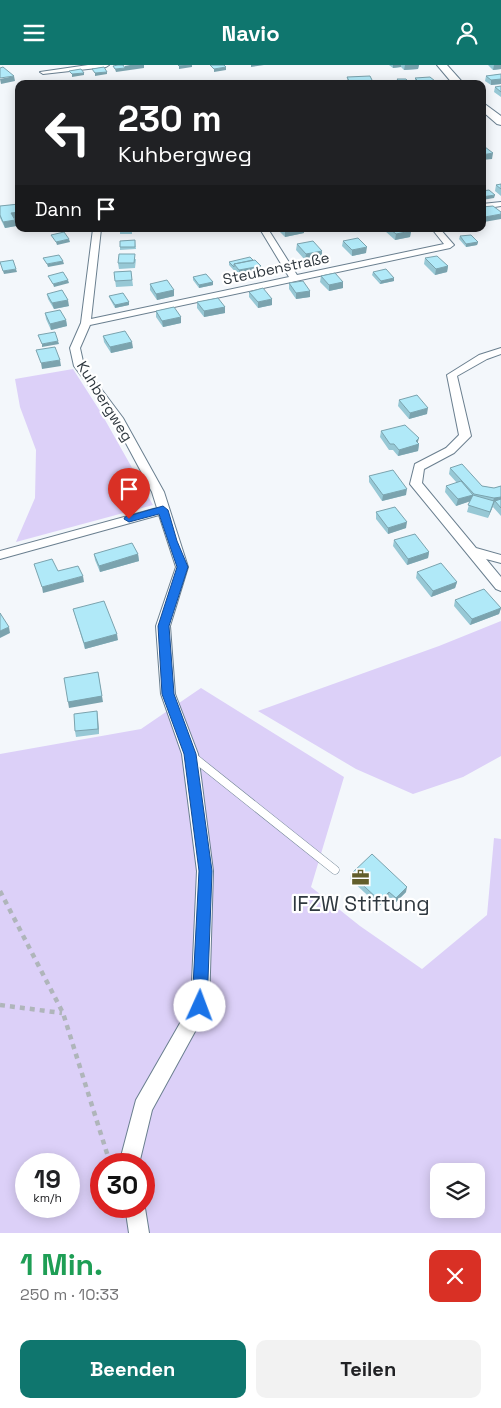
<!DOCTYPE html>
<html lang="de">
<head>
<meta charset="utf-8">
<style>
  :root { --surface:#fff; --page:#f2f2f2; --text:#202124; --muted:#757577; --accent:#0f766e }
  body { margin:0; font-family:"Space Grotesk",sans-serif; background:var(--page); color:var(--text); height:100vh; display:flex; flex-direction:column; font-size:19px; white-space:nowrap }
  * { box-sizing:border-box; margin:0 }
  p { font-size:16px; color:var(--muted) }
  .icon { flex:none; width:28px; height:28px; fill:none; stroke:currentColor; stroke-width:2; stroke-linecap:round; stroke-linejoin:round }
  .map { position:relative; height:1168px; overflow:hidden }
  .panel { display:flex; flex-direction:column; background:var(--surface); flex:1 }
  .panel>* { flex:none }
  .top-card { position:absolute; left:15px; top:15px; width:471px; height:152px; border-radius:10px; box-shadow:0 2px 12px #0003; background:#202124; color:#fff; overflow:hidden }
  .controls { position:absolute; left:430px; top:1098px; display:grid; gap:10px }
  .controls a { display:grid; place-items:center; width:55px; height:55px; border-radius:10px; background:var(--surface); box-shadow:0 2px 12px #0003; font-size:25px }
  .speed { position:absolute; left:15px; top:1088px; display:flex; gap:10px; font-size:25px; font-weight:700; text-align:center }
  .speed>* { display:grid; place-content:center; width:65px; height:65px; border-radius:50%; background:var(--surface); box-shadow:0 2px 12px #0003; line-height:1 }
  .speed small { font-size:12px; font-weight:400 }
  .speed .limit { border:8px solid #d22; background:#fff; color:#111 }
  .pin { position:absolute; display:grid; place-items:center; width:42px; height:42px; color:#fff; margin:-51px -21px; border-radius:50% 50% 50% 0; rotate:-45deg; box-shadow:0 0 5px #0007 }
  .pin .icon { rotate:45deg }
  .me { position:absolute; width:55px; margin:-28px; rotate:2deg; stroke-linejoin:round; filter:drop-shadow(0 0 4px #0008) }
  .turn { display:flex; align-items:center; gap:18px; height:105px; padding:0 20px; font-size:22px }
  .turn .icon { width:65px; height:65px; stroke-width:2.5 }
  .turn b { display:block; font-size:35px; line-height:42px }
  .then { display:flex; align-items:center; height:48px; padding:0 20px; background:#0003; gap:10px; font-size:19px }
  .round { display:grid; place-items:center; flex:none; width:52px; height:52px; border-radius:10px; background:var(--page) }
  .head { display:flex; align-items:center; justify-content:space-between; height:85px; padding:0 20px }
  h1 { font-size:30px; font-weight:800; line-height:38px; color:#1e9e55 }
  .primary-button { display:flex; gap:10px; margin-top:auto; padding:10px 20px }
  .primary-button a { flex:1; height:58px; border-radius:10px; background:var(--accent); color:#fff; font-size:20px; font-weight:800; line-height:58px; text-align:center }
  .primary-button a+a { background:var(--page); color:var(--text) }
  header { display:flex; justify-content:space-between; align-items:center; height:65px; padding:0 20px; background:var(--accent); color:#fff; font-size:22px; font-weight:800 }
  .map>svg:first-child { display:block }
</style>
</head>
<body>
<header><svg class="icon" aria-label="menu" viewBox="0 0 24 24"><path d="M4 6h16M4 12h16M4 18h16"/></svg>Navio<svg class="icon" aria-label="person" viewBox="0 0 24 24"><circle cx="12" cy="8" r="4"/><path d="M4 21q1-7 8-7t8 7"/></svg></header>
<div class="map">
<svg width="501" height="1168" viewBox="0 0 501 1168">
  <rect width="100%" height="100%" fill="#f3f7fb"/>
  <path fill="#dcd0f8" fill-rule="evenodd" d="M73,304L100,346L153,440L16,477L35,433L36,385L20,342L15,314Z
    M501,556V691L463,712L413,729L356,704L258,646L439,581Z
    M201,623L344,712L311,822L360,861L422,904L487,850L494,773L501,774V1168H0V689L141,664ZM26,1099H69V1141H26ZM101,1099H144V1141H101ZM439,1106H476V1144H439Z"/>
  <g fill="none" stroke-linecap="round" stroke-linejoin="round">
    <defs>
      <path id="lane" d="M192,691L335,805"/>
      <path id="street" d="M88,0H109L106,2L43,9L40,7Z
        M501,137V141L482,144V139Z
        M93,164H101L91,254L289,212L260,164H268L297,210L444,179L432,164H440L454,180L450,183L90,260L80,283L84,301L123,353L164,427L188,502L170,561L175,629L198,689L213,806L209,941L152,1045L139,1099H119L136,1035L191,939L197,806L182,689L161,629L156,561L176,502L159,450L0,494V486L157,443L152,427L113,354L74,301L70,283L81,258Z
        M501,283V289L487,294L457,311L471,371L454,388L424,404L422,418L476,483L501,490V498L486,494L501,512V526L496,524L410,419L415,399L446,383L459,370L447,310L479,290Z
        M144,1137L149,1168H129L125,1141H144Z"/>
      <path id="secondary" d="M437,0H447L464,19H453Z
        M482,37L501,51V60L497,59L482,46Z"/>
    </defs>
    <use href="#lane" stroke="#6a7f8f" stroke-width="9"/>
    <use href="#street" stroke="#6a7f8f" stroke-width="2"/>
    <use href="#secondary" stroke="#6a7f8f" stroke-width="2"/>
    <path stroke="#afb5ba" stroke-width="4.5" stroke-dasharray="5 5" stroke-linecap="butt" d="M0,826L63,948L110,1098
      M0,940L62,948"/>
    <use href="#lane" stroke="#fff" stroke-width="8"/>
    <use href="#street" fill="#fff" fill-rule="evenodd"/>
    <use href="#secondary" fill="#fff" fill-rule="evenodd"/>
  </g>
  <path fill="#97c8d5" d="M389,0H419L418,4L404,5L401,2L393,3Z
    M488,0H501V4L493,5Z
    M501,9V19L491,20L485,16L486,11Z
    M347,12L374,19H348Z
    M415,13L435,16L434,19H415Z
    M501,21V32L494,27L495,22Z
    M501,119V131L495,126L496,120Z
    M19,139V153H14L16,161L5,163L0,153V141Z
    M493,141L484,157L482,156V142Z
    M120,164H132V169H120Z
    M279,164H304V168L285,172L278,165Z
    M385,164H408L411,166L410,172L395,175L385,166Z
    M460,171L478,177L477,180L466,182L459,174Z
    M135,175L136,184L120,185V176Z
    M343,176L366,188L352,191L342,181Z
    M297,179L322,186V191L305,195L296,185Z
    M425,193L448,201L447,207L435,210L424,199Z
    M136,194L135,203L119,204L118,198Z
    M229,197L260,206L239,211L229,200Z
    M131,206L133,221L116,222L114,207Z
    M373,207L394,213V216L380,219L372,210Z
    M321,211L343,217V223L329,226L320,217Z
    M193,212L213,217V220L199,223L193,215Z
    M289,218L310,226V232L296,234L289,224Z
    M150,219L174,225V231L157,235L150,225Z
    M249,227L272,240L258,243L249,232Z
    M47,229L69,241L54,244L48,234Z
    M109,231L129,237V240L115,243L110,234Z
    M197,237L225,242V248L204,252L197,243Z
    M156,246L181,258L163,262L156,252Z
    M45,248L66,255L67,261L51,265L46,254Z
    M103,271L133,283L111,288L104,277Z
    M399,335L427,349L409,354L398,341Z
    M381,366L418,378L419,379L418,386L398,391L393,385H389L380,372Z
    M450,403L482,421L494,423L501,421V451L493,442L494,439L488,453L467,447L470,436L456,441L445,427L446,421L457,418L449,409Z
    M369,411L406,430L382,436L369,417Z
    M376,447L406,463L388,469L376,454Z
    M394,475L429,487L428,493L407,500L393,481Z
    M94,489H138L139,496L100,507L95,495Z
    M417,507L457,517L455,523L431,532L416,513Z
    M455,535L501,543L499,549L470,560L454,541Z
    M73,544L118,575L85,584Z
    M97,646L99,669L76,672L75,666Z
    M351,809L406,827L395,838L388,832L379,841L350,814Z"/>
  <path fill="#7ba3ae" d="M130,0H144V3L116,7L115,4L125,3V1Z
    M192,0V2L179,4V1Z
    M251,0H264L251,2Z
    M393,0H401V2L393,3Z
    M405,0H419L418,4L404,5Z
    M494,0H501V4L493,5Z
    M226,2V5L214,7V4Z
    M107,7V9L95,11V8Z
    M84,8V10L72,12V9Z
    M14,11L15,16L1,19L0,14Z
    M501,14V19L491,20V15Z
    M435,16L434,19H420V18Z
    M493,88L492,94L482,95V90Z
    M495,130L494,133L482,135V132Z
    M19,147V153L13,154L11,148Z
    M501,149V154L484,157L485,152Z
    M15,155L16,161L5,163L3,157Z
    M295,164H304V168L285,172V166Z
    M411,166L410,172L395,175L396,169Z
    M69,174L70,177L57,180L56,177Z
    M478,177L477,180L466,182V179Z
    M367,182L366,188L352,191V185Z
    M322,186V191L305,195L306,189Z
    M63,196L64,199L48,202L47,199Z
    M261,201L260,206L239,211V205Z
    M448,201L447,207L435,210L436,204Z
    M16,204L17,207L4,209L3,206Z
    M394,213V216L380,219L381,216Z
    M68,215L69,218L54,222L53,219Z
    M213,217V220L199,223V220Z
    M343,217V223L329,226V220Z
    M174,225V231L157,235L156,229Z
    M310,226V232L296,234V228Z
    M272,234V240L258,243V237Z
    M68,235L69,241L54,244L52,238Z
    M129,237V240L115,243V240Z
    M225,242V248L204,252V246Z
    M181,252V258L163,262L162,256Z
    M66,255L67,261L51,265L50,259Z
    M58,276L59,279L42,282V279Z
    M132,277L133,283L111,288L110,282Z
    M60,295L61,301L42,304L41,298Z
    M428,343L427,349L409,354L410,348Z
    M419,373L417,380L419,379L418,386L398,391L399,385L416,376Z
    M407,424L406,430L382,436L383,430Z
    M473,430L471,436L456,441L458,434Z
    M501,432V437L495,436L488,453L494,433Z
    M407,457L406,463L388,469V463Z
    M429,487L428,493L407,500L408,494Z
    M138,489L139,496L100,507L99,501Z
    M83,511L84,517L43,528L42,522Z
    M457,517L455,523L431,532L433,526Z
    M501,543L499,549L470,560L472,554Z
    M9,562L10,568L0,573V566Z
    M117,569L118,575L85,584L84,578Z
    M98,607L103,637L69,643L68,637Z
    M97,646L98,652L99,669L98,664Z
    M407,822L406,827L395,838L396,833Z
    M389,827L388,832L379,841L380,836Z"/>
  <path fill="#b0e9f8" stroke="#7ba3ae" d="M118,0H123L125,3L115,4L113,1Z
    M178,0H191L179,1Z
    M210,0H224L226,2L214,4Z
    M3,2L14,11L0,13V3Z
    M104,2L107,7L95,8L92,4Z
    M81,4L84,8L72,9L69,6Z
    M501,9V14L491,15L486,11Z
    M370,11L374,19H361L360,16H349L347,12Z
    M430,12L435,16L420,18L415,13Z
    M397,14H406L410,18L401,19Z
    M501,21V27L495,22Z
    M485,82L493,88L482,90V83Z
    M501,119V124L496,120Z
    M489,125L495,130L482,132V126Z
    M19,139V147L11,148L15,155L3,157L0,150V141Z
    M493,141L501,147V149L485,152L482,149V142Z
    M120,164H132V166H120Z
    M283,164H295L285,166Z
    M390,164H408L411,166L396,169Z
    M64,167L69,174L56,177L51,170Z
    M471,170L478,177L466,179L460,171Z
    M358,173L367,182L352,185L343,176Z
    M135,175V182H120V176Z
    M313,176L322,186L306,189L297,179Z
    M119,189H135L134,198H118Z
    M59,190L63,196L47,199L43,193Z
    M437,191L448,201L436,204L425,193Z
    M250,192L253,195L234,199V202L229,197Z
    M13,195L16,204L3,206L0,197Z
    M255,195L261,201L239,205L234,199Z
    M386,204L394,213L381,216L373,207Z
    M131,206L132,215L115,216L114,207Z
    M63,207L68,215L53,219L48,211Z
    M335,208L343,217L329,220L321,211Z
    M206,209L213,217L199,220L193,212Z
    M167,215L174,225L156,229L150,219Z
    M303,216L310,226L296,228L289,218Z
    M263,223L272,234L258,237L249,227Z
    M62,225L68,235L52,238L47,229Z
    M123,228L129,237L115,240L109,231Z
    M218,233L225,242L204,246L197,237Z
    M174,242L181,252L162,256L156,246Z
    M60,245L66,255L50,259L45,248Z
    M125,266L132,277L110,282L103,271Z
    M55,267L58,276L42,279L38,270Z
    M55,282L60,295L41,298L36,285Z
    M417,330L428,343L410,348L399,335Z
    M405,360L419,373L416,376L419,379L399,385L394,379H390L381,366Z
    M462,399L482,421L494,423L501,421V432L494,433L474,429L450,403Z
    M393,405L407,424L383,430L369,411Z
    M461,416L473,430L458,434L446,421Z
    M473,430L494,436L490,447L468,440Z
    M501,434V443L495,436Z
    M395,442L407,457L388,463L376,447Z
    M415,469L429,487L408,494L394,475Z
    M132,478L138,489L99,501L94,489Z
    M52,494L58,506L78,501L83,511L42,522L34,499Z
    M441,498L457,517L433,526L417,507Z
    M484,524L501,543L472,554L455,535Z
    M104,536L117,569L84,578L73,544Z
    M0,548L9,562L0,566Z
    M98,607L102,631L68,637L64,613Z
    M97,646L98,664L75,666L74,649Z
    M372,789L407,822L396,833L389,827L380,836L351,809Z"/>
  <path fill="#1a73e8" stroke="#114b97" d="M163,441L168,445L177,476L188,502L169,561L174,629L196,689L212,806L207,941L205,946L200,948L195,946L192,941L199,806L184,689L162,629L158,561L177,502L159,449L129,457L124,454L125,452Z"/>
  <defs>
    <symbol id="office-bare" viewBox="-9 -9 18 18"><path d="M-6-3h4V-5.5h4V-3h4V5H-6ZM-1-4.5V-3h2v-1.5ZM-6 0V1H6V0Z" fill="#635f2c" stroke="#fff" stroke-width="2.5" paint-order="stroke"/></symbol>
  </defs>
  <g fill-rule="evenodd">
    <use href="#office-bare" x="348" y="800" width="25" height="25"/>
  </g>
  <g text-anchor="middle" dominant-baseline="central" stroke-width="4.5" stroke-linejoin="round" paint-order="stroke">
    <g font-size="15" fill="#2f383f" stroke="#fff">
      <text transform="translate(276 203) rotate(-12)">Steubenstraße</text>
      <text transform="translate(105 336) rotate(58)">Kuhbergweg</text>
    </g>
    <g font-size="21" fill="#2f383f" stroke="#fff">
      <text x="361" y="838">IFZW Stiftung</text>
    </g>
  </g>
</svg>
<div class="controls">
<a><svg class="icon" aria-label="layers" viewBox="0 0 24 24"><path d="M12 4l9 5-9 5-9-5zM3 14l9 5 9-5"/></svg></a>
</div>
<div class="speed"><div>19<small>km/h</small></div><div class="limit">30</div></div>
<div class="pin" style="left:129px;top:454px;background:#d93025"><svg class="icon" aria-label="arrive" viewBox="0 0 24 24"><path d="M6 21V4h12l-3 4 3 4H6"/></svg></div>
<svg class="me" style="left:200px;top:941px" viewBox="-20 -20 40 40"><circle r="19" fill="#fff"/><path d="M0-13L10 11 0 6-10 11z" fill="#1a73e8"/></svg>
<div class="top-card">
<div class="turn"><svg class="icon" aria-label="left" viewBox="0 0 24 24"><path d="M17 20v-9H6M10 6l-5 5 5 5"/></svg><div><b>230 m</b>Kuhbergweg</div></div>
<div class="then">Dann<svg class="icon" aria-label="arrive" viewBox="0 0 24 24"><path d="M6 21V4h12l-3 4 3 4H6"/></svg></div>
</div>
</div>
<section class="panel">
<div class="head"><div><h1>1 Min.</h1><p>250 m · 10:33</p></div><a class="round" style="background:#d93025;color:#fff"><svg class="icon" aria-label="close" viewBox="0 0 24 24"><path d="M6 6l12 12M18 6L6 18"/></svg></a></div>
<div class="primary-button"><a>Beenden</a><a>Teilen</a></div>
</section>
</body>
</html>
